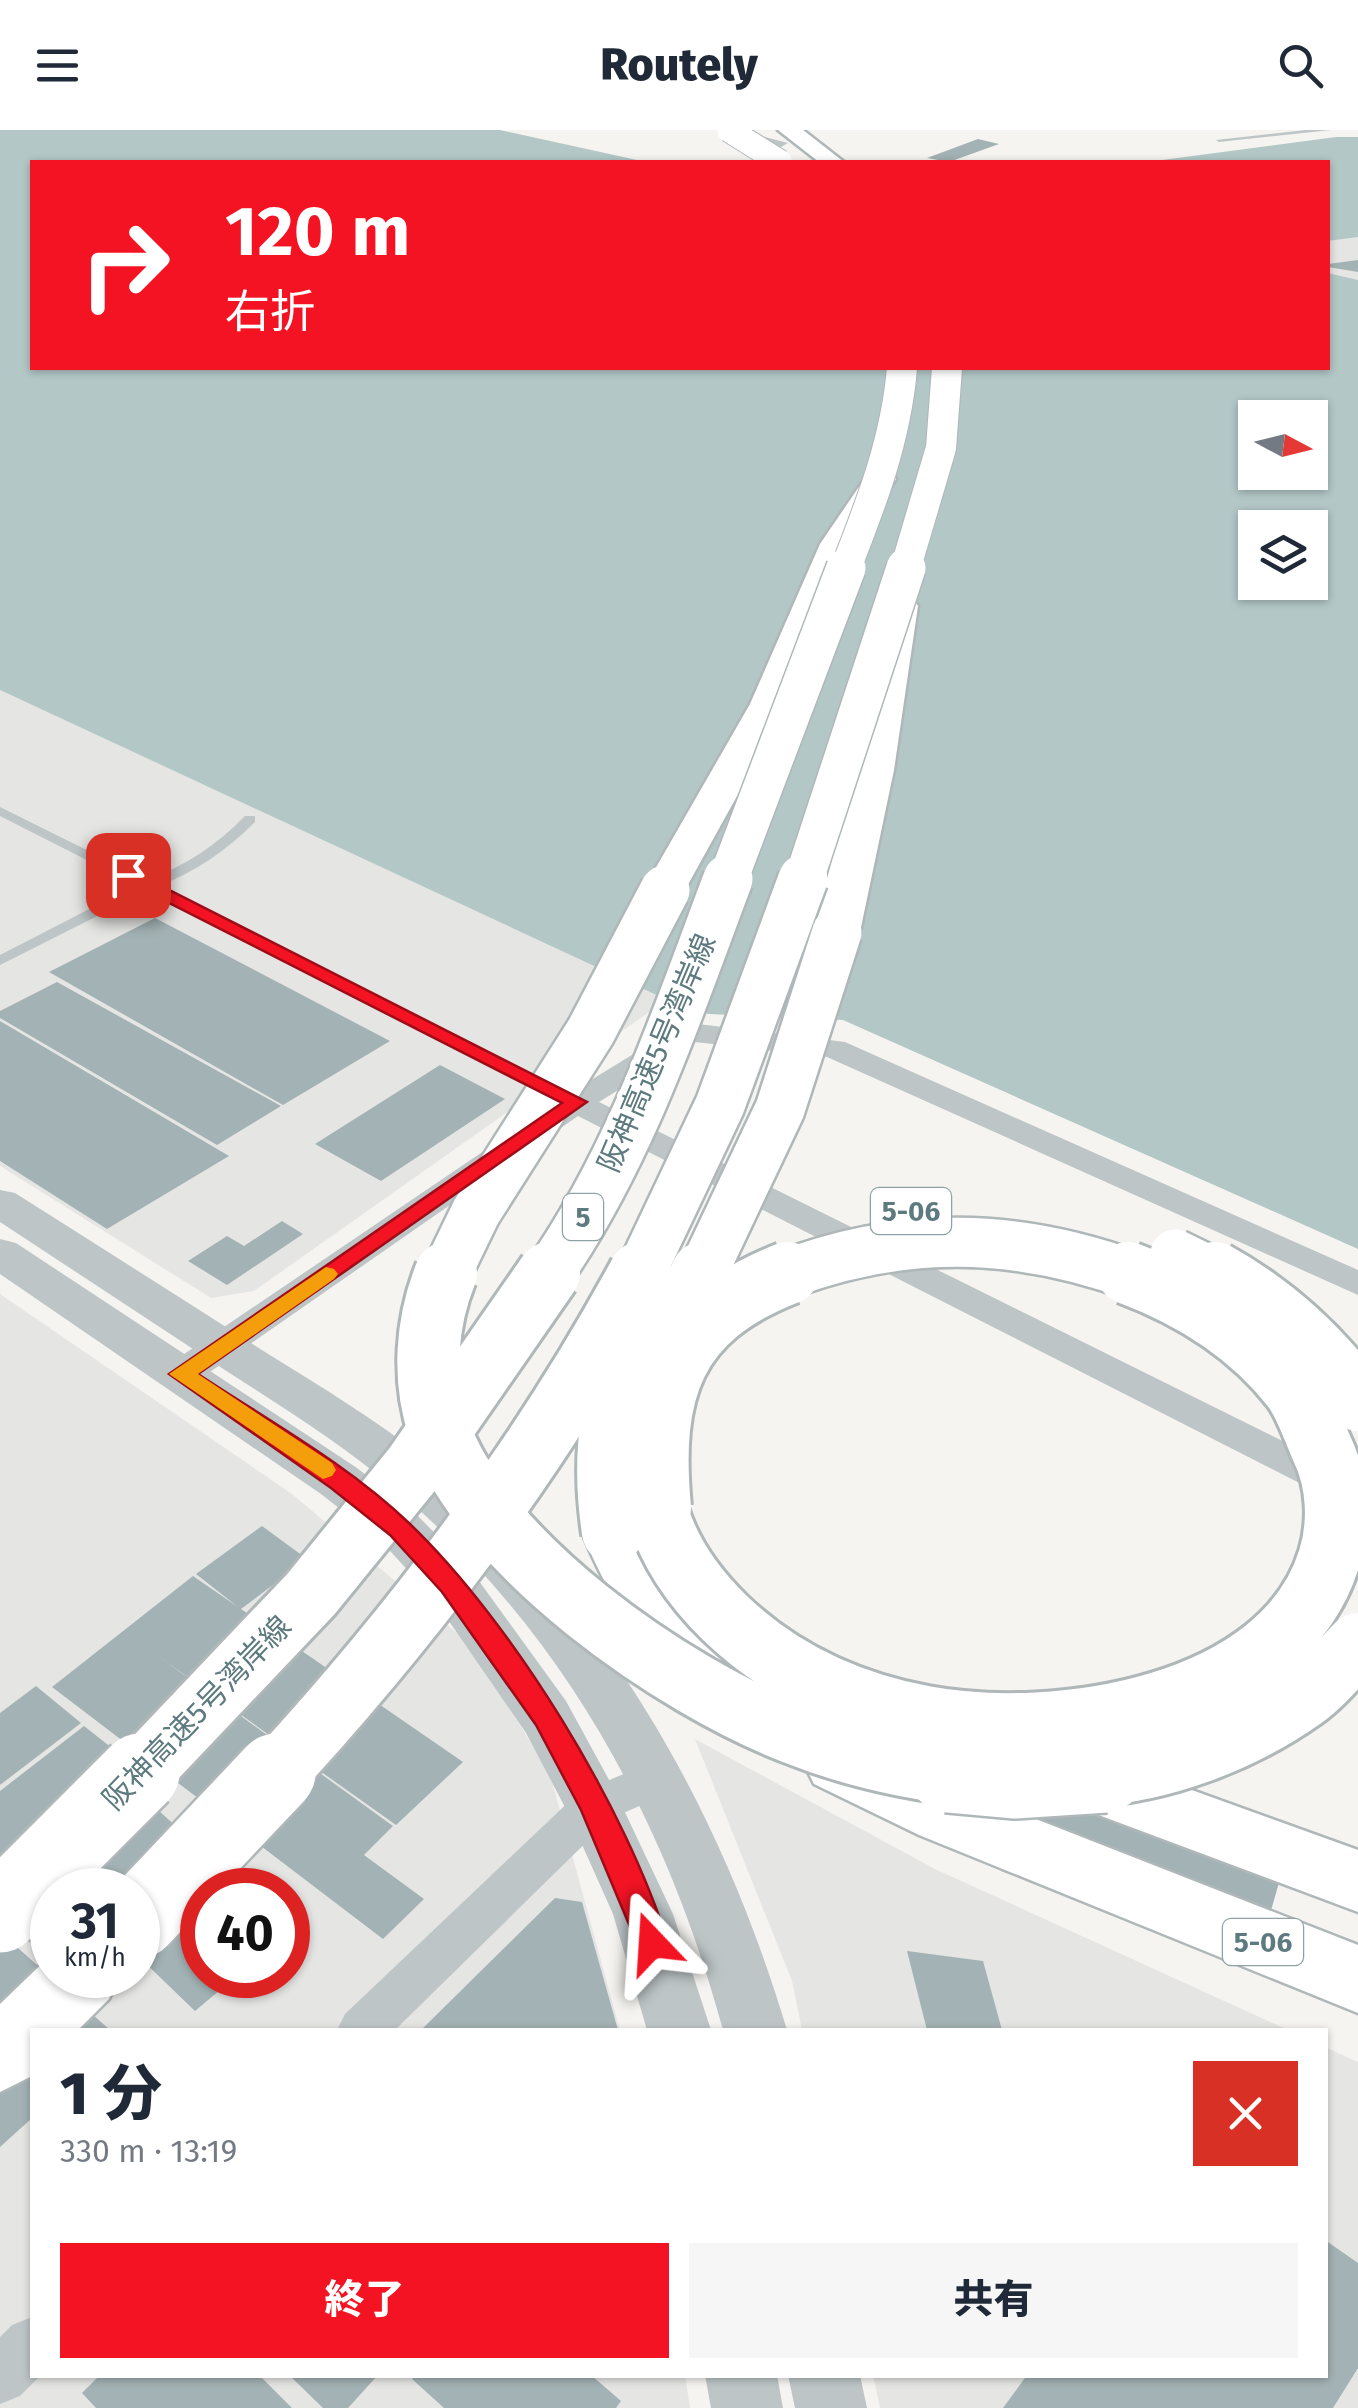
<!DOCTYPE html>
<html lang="ja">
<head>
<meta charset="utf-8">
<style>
  :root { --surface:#fff; --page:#f6f6f7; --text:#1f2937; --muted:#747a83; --accent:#f31323 }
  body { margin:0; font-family:"Fira Sans","Noto Sans JP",sans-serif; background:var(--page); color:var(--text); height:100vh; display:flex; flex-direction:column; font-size:38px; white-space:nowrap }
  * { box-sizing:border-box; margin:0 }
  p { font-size:32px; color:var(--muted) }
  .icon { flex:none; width:55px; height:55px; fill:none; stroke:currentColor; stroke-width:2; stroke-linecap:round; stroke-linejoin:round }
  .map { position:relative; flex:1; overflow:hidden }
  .drawer { position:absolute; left:30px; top:1898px; width:1298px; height:350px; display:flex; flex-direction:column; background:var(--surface); border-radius:0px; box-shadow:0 2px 8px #0004 }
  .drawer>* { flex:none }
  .top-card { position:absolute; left:30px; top:30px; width:1300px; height:210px; border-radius:0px; box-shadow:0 2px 8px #0004; background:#f31323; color:#fff; overflow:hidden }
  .needle { width:65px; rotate:97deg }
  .buttons { position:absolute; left:1238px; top:270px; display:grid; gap:20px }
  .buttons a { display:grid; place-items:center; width:90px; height:90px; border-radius:0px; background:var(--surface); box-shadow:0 2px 8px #0004; font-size:50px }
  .speed { position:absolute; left:30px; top:1738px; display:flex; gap:20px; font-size:50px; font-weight:700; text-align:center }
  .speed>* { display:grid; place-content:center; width:130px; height:130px; border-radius:50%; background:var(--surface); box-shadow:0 2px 8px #0004; line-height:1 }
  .speed small { font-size:25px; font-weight:400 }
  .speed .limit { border:15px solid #d22; background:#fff; color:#111 }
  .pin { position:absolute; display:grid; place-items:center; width:85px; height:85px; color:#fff; margin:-42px; border-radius:20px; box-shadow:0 5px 15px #0006 }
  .me { position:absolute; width:110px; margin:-55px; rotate:340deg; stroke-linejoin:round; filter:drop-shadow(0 0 8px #0008) }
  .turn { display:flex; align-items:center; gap:35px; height:210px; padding:0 30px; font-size:45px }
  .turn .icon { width:130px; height:130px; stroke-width:2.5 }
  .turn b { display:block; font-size:70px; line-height:85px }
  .round { display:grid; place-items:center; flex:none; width:105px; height:105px; border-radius:0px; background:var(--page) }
  .headline { display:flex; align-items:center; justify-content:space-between; height:170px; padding:0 30px }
  h1 { font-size:60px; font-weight:800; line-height:75px }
  .button { display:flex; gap:20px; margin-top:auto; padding:20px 30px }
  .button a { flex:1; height:115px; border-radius:0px; background:var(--accent); color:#fff; font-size:40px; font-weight:800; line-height:115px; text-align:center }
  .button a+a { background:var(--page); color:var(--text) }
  header { display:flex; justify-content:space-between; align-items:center; height:130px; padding:0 30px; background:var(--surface); font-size:45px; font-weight:800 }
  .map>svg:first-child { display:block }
</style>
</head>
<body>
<header><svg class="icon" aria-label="menu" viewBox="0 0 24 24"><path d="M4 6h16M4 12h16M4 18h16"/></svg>Routely<svg class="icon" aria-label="search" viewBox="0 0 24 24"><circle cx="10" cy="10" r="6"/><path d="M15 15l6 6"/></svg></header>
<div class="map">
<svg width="1358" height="2278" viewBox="0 0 1358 2278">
  <rect width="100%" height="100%" fill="#f5f4f0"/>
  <path fill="#e5e6e4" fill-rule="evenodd" d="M1358,107V150L1328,143V111Z
    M0,560L669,868L254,1161L211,1168L0,1036Z
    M0,1164L292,1364L470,1514L550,1644L620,1900H32V2245H685L690,2278H0ZM52,1760H138V1845H52ZM202,1760H288V1845H202Z
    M695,1609L935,1739L1288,1900H802L792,1851Z
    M1325,1917L1358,1932V2278H880L873,2245H1325Z"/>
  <path fill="#b2c7c6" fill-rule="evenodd" d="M0,0H500L646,32H32V238H1328V143L1358,150V1119L843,890L709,884L689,880L0,560ZM1255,288H1310V342H1255ZM1255,398H1310V452H1255Z
    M1336,7H1358V107L1328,111V32H1147Z"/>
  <path fill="#a3b2b4" d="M978,9L999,14L949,32L927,28Z
    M1358,130V142L1328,137V134Z
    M155,788L390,911L283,975L49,842Z
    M57,852L281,976L217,1015L0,888V881Z
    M0,891L229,1026L107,1099L0,1031Z
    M440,935L505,969L381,1051L315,1014Z
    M282,1091L303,1104L227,1155L188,1131L227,1106L244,1116Z
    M262,1396L307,1429L241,1479L463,1632L396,1695L158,1526L393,1696L364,1725L424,1769L383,1809L52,1557L193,1446L238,1477L196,1444Z
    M36,1556L81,1593L0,1655V1583Z
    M84,1596L131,1633L7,1732L0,1726V1661Z
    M1054,1612L1295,1697L1255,1836L1001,1741Z
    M124,1649L246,1760H202V1845H238L195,1881L138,1826V1760H69Z
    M555,1768L582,1772L618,1900H421Z
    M0,1802L110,1900H32V1988L0,2017Z
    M907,1821L983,1831L1002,1900H927Z
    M1325,2110L1358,2133V2238L1333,2278H1003L1027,2245H1325Z
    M100,2245H259L292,2278H96L82,2263Z
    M289,2245H378L348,2278H323Z
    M416,2245H591L621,2271L616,2278H444L412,2249Z"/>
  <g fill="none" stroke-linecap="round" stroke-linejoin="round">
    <defs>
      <path id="motorway" d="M778,0H803L844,32H819Z
        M880,339L891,342L896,349L854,414L788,574L680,769L665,773L650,769L643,760L750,574L820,414L869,342Z
        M900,465L913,468L918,476L894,640L860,802L853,812L837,816L821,812L814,802L854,640L882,476L887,468Z
        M613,1379L635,1386C654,1418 666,1452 690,1481C710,1506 738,1523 753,1551L743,1570C736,1572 727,1577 720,1577C666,1579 598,1445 582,1402L591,1386Z
        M839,1606L969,1663L1358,1815V1883L919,1705L814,1654L804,1634L814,1614Z
        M1070,1616L1358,1720V1782L1045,1665L1035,1645L1045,1625Z
        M52,1824V1845H120L109,1869L78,1900H32V1946L0,1962V1874Z"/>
    </defs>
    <use href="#motorway" stroke="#b0b7b9" stroke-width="5"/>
    <path fill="#bdc5c6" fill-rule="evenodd" d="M1306,0H1331L1219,12L1216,10Z
      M0,677L147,750C185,736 217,715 245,686H255V692C227,720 196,742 158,756L561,961L559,964H547L147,761L0,835V825L136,755L0,686Z"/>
    <path fill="#bdc5c6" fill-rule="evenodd" d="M717,0H738L788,13L781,17L718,4Z
      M690,893L845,912L1358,1140V1165L827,927L695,912L599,972L1349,1344L1355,1354L1349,1364L1335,1368L1321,1364L578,986L194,1253L181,1257L168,1253L163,1244L168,1235L565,966L679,896Z
      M655,1631L671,1636L677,1649L671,1662L610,1689L395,1900H337L345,1884L578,1663Z
      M32,2187V2245H41L20,2266L0,2274V2207L12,2195Z"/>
    <path fill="#bdc5c6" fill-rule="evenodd" d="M0,1060L15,1063C99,1116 182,1169 265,1222C321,1257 377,1290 429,1332C608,1475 722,1683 787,1900H723C666,1691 563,1500 395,1359C343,1315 285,1279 228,1242C152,1192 76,1142 0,1092Z
      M0,1109L16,1113L357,1338L417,1385L471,1440L566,1571L614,1659L673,1784L711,1900H647L613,1784L567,1681L526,1603L433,1468L381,1411L321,1364L0,1144Z
      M705,2245H777L783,2278H711Z
      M788,2245H860L867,2278H795Z"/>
    <use href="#motorway" fill="#fff" fill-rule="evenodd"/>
    <defs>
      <path id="motorway-bridge-far5" d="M729,0L780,32"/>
      <path id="motorway-bridge-far4" d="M845,440C871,374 896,310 902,238
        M905,440L941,318L947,238"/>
      <path id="motorway-bridge-far3" d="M727,752L846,438
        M803,752L906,438"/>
      <path id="motorway-bridge-far2" d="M1175,1124L1220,1146
        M445,1146L476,1082L591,901L665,760
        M547,1146C631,1026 677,884 728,749
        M639,1146L720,975L803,749
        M701,1146L780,979L837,802
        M782,1146C901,1100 1015,1102 1135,1146"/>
      <path id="motorway-bridge-far1" d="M446,1143C426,1192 422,1249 439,1299C483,1425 674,1557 794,1603C854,1627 915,1640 978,1646
        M702,1143C641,1269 614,1380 725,1488C780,1541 850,1573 925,1587C1056,1611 1283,1578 1329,1429C1340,1394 1338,1352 1322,1319C1313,1299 1306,1275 1293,1258C1250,1203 1192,1167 1128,1143
        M1215,1143C1273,1175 1319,1217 1358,1270
        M660,1378C649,1261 672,1188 788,1143
        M613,1402C604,1341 606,1286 631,1229
        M138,1646L311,1464L415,1336L549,1143
        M274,1646C414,1494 541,1326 640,1143
        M1087,1646C1163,1641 1241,1612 1303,1568C1323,1554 1340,1532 1358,1514"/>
      <path id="motorway-bridge" d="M948,1643L1014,1649L1105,1643
        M0,1783L140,1643
        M138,1789L276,1643"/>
    </defs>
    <use href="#motorway-bridge-far5" stroke="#b0b7b9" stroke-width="26" stroke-linecap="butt"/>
    <use href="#motorway-bridge-far4" stroke="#b0b7b9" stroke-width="32" stroke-linecap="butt"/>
    <use href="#motorway-bridge-far3" stroke="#b0b7b9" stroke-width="42" stroke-linecap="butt"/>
    <use href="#motorway-bridge-far2" stroke="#b0b7b9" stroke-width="54" stroke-linecap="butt"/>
    <use href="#motorway-bridge-far1" stroke="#b0b7b9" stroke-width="68" stroke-linecap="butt"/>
    <use href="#motorway-bridge" stroke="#b0b7b9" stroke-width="84" stroke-linecap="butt"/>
    <use href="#motorway-bridge-far5" stroke="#fff" stroke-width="24"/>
    <use href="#motorway-bridge-far4" stroke="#fff" stroke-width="30"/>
    <use href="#motorway-bridge-far3" stroke="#fff" stroke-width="39"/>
    <use href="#motorway-bridge-far2" stroke="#fff" stroke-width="49"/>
    <use href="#motorway-bridge-far1" stroke="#fff" stroke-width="62"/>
    <use href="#motorway-bridge" stroke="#fff" stroke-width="79"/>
  </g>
  <path fill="#f31323" stroke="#9e0c17" stroke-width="2.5" d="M128,739L587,972L198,1244C269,1291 349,1335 410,1394C512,1492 626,1677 668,1813L663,1823L652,1827L641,1823L581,1680L536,1595L442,1462L390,1405L331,1358L169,1244L562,973L122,749V741Z"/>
  <path fill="#f59e0b" d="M326,1137L334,1139L338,1144L334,1149L198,1244L332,1333L336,1340L332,1346L323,1349L169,1244Z"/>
  <g text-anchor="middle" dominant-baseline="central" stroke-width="10" stroke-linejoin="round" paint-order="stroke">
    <g fill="#fff" stroke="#8ea2a5" stroke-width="2.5">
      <rect x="871" y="1058" width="80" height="46" rx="8"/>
      <rect x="563" y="1064" width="40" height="46" rx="8"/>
      <rect x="1223" y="1789" width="80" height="46" rx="8"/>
    </g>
    <g font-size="28" font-weight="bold" fill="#5d7a7f">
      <text x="911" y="1081">5-06</text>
      <text x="583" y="1087">5</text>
      <text x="1263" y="1812">5-06</text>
    </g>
    <g font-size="30" fill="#5d7a7f" stroke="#fff">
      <text transform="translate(657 923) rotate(-67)">阪神高速5号湾岸線</text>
      <text transform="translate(197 1583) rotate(-46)">阪神高速5号湾岸線</text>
    </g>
  </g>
</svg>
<div class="buttons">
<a><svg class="needle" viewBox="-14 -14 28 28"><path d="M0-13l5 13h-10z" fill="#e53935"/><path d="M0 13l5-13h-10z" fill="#747a83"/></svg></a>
<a><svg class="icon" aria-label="layers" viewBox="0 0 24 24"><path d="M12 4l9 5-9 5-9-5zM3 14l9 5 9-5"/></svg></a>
</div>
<div class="speed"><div>31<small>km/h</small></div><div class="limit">40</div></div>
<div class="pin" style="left:128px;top:745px;background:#d93025"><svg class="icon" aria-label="arrive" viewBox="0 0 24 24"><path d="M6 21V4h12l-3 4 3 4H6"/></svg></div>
<svg class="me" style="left:652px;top:1813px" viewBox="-20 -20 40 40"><path d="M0-17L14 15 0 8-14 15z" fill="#f31323" stroke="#fff" stroke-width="4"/></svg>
<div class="top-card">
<div class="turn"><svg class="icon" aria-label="right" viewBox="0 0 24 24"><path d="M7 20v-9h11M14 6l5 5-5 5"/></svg><div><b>120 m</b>右折</div></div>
</div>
<section class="drawer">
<div class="headline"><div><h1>1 分</h1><p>330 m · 13:19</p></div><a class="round" style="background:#d93025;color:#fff"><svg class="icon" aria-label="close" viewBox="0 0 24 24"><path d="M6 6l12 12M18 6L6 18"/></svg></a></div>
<div class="button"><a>終了</a><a>共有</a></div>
</section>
</div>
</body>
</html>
